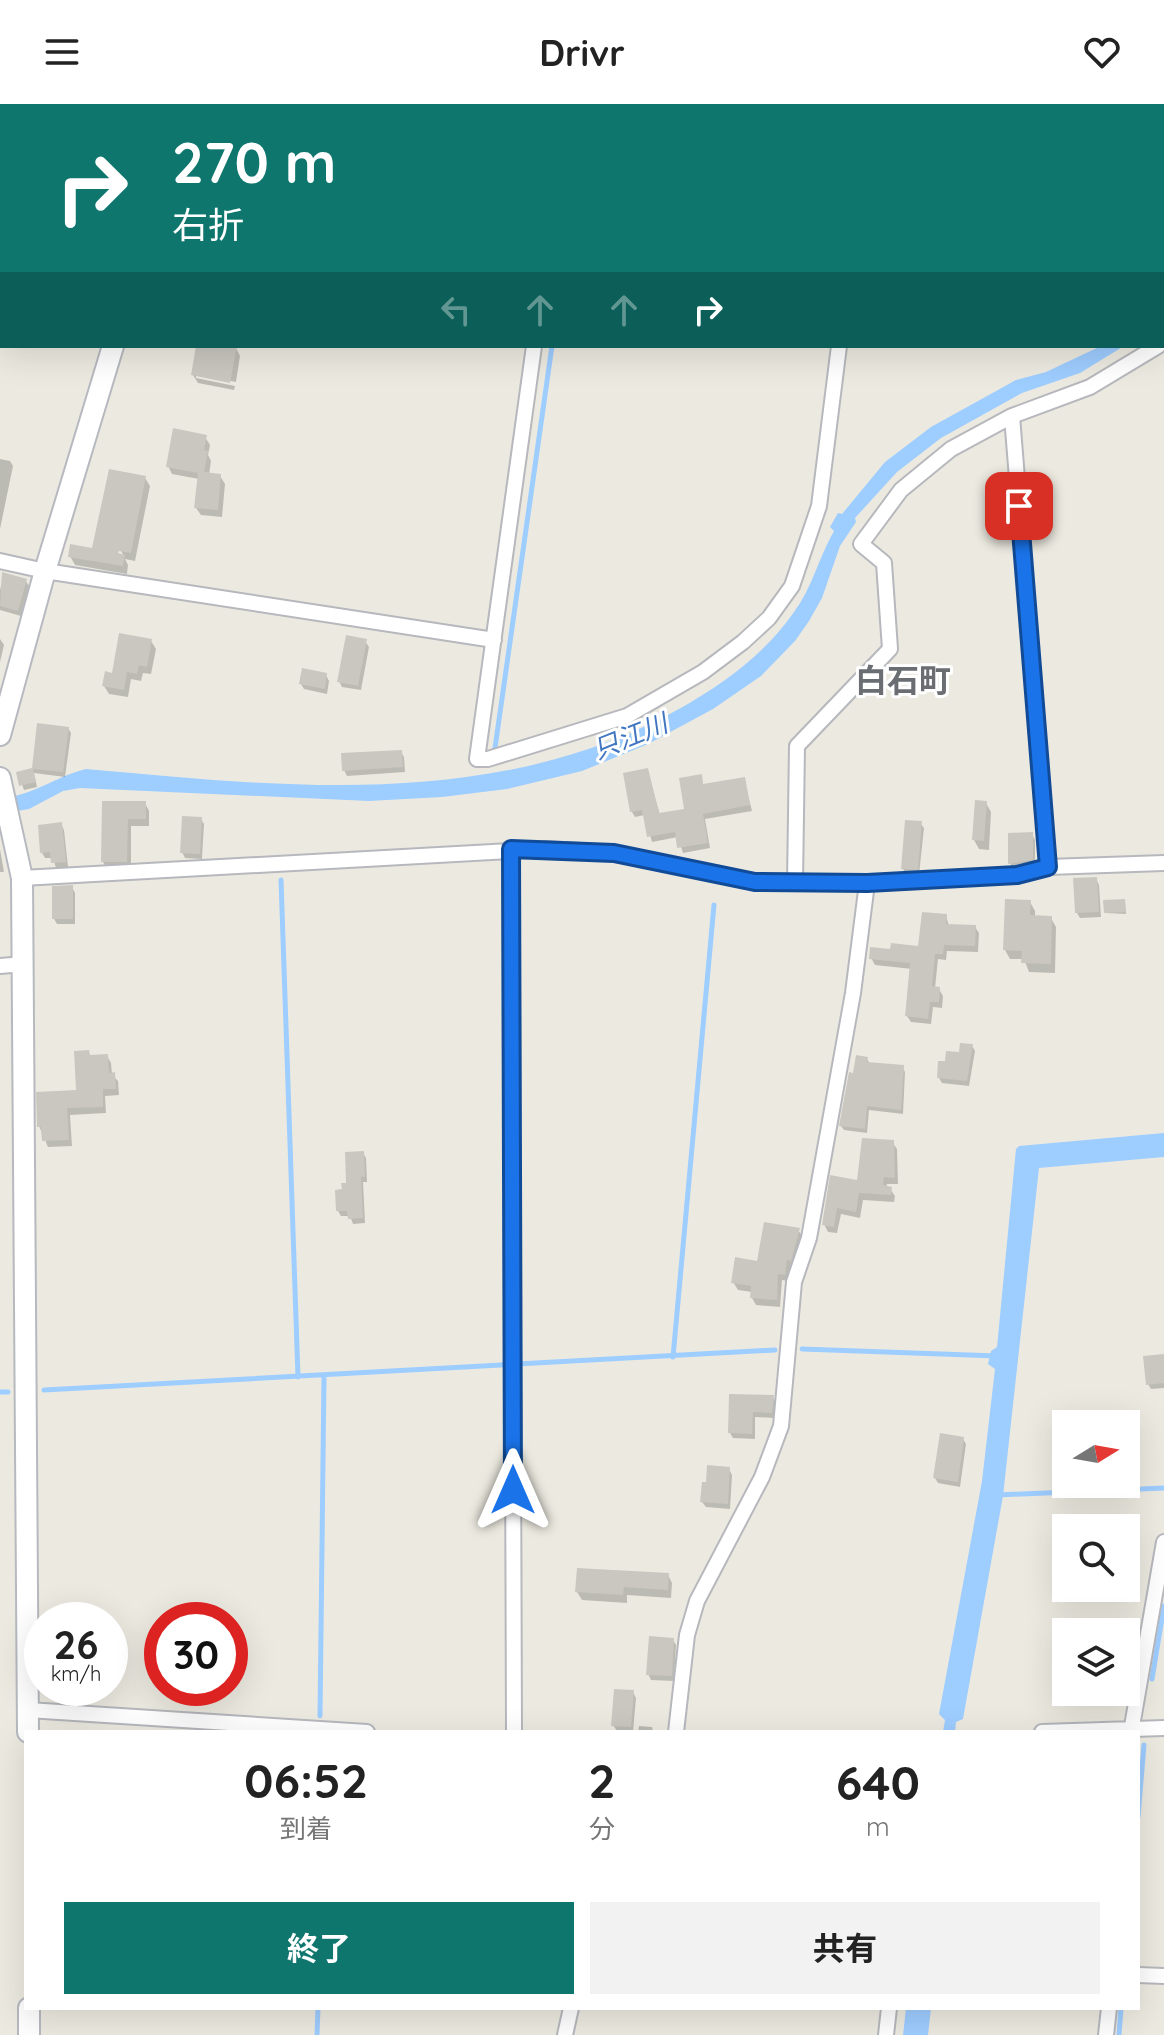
<!DOCTYPE html>
<html lang="ja">
<head>
<meta charset="utf-8">
<style>
  :root { --surface:#fff; --page:#f2f2f2; --text:#222; --muted:#767676; --accent:#0f766e }
  body { margin:0; font-family:Quicksand,"Noto Sans JP",sans-serif; background:var(--page); color:var(--text); height:100vh; display:flex; flex-direction:column; font-size:30px; white-space:nowrap }
  * { box-sizing:border-box; margin:0 }
  p { font-size:26px; color:var(--muted) }
  .icon { flex:none; width:44px; height:44px; fill:none; stroke:currentColor; stroke-width:2; stroke-linecap:round; stroke-linejoin:round }
  .map { position:relative; flex:1; overflow:hidden }
  .panel { position:absolute; left:24px; top:1626px; width:1116px; height:280px; display:flex; flex-direction:column; background:var(--surface); border-radius:0px; box-shadow:0 8px 32px #0002 }
  .panel>* { flex:none }
  .banner { position:absolute; left:0px; top:0px; width:1164px; height:244px; box-shadow:0 8px 32px #0002; background:#0f766e; color:#fff; overflow:hidden }
  .needle { width:52px; rotate:79deg }
  .fabs { position:absolute; left:1052px; top:1306px; display:grid; gap:16px }
  .fabs a { display:grid; place-items:center; width:88px; height:88px; border-radius:0px; background:var(--surface); box-shadow:0 8px 32px #0002; font-size:40px }
  .speed { position:absolute; left:24px; top:1498px; display:flex; gap:16px; font-size:40px; font-weight:700; text-align:center }
  .speed>* { display:grid; place-content:center; width:104px; height:104px; border-radius:50%; background:var(--surface); box-shadow:0 8px 32px #0002; line-height:1 }
  .speed small { font-size:20px; font-weight:400 }
  .speed .limit { border:12px solid #d22; background:#fff; color:#111 }
  .pin { position:absolute; display:grid; place-items:center; width:68px; height:68px; color:#fff; margin:-34px; border-radius:16px; box-shadow:0 4px 12px #0006 }
  .me { position:absolute; width:88px; margin:-44px; rotate:0deg; stroke-linejoin:round; filter:drop-shadow(0 0 6px #0008) }
  .turn { display:flex; align-items:center; gap:28px; height:168px; padding:0 40px; font-size:36px }
  .turn .icon { width:104px; height:104px; stroke-width:2.5 }
  .turn b { display:block; font-size:56px; line-height:68px }
  .lanes { display:flex; align-items:center; height:76px; padding:0 40px; background:#0003; justify-content:center; gap:40px; direction:ltr }
  .lanes .off { opacity:.35 }
  .eta { display:flex; justify-content:space-evenly; align-items:center; height:136px; text-align:center }
  .eta b { font-size:48px; font-weight:700; line-height:56px }
  .button { display:flex; gap:16px; margin-top:auto; padding:16px 40px }
  .button a { flex:1; height:92px; border-radius:0px; background:var(--accent); color:#fff; font-size:32px; font-weight:700; line-height:92px; text-align:center }
  .button a+a { background:var(--page); color:var(--text) }
  header { display:flex; justify-content:space-between; align-items:center; height:104px; padding:0 40px; background:var(--surface); font-size:36px; font-weight:700 }
  .map>svg:first-child { display:block }
</style>
</head>
<body>
<header><svg class="icon" aria-label="menu" viewBox="0 0 24 24"><path d="M4 6h16M4 12h16M4 18h16"/></svg>Drivr<svg class="icon" aria-label="heart" viewBox="0 0 24 24"><path d="M12 20l-8-8c-3-5 5-10 8-4 3-6 11-1 8 4z"/></svg></header>
<div class="map">
<svg width="1164" height="1931" viewBox="0 0 1164 1931">
  <rect width="100%" height="100%" fill="#eceae0"/>
  <path fill="#9ecdff" d="M1101,242H1124L1080,269L1022,289L941,334L897,368L855,414L856,418L840,442L822,494L809,517L795,537L761,572L713,605L648,640L582,667L507,685L442,693L369,697L80,684L63,687L29,705L0,710V694C31,693 56,672 86,665C288,683 494,707 679,605C723,580 765,550 794,508C812,484 819,453 834,427L830,423L838,409L842,410L885,358L931,323L1016,276L1046,268Z
    M1164,1029V1053L1039,1064L1003,1392L963,1615L956,1618L955,1628H943L945,1616L939,1610L982,1377L995,1265L988,1260L991,1247L997,1243L1016,1045L1019,1042Z
    M906,1904H931L928,1931H903Z"/>
  <path fill="#0003" fill-rule="evenodd" d="M2,102V133L0,132Z
    M198,242L236,244L240,252L236,278L196,270V274L235,282L234,286L198,279L193,271Z
    M205,333L210,341L208,351L211,357L209,371L220,372L225,380L222,413L201,411L196,404L199,375L172,370L168,362Z
    M0,344V355L10,357L13,362L0,425Z
    M145,374L150,382L135,457L125,455L128,461L127,470L75,461L70,452L94,447ZM115,437L124,452H119L112,439Z
    M4,471L25,476L29,482L21,512L0,506V486Z
    M0,535L4,541L0,558Z
    M151,537L156,545L151,570L143,569L141,577L131,575L128,593L109,590L104,582Z
    M365,537L369,543L361,586L342,583L339,577Z
    M326,571L329,577L327,590L304,585L301,580Z
    M39,621L68,624L71,629L65,673L34,669L37,683L24,686L18,669L34,665Z
    M401,648L404,653L405,668L347,672L344,666Z
    M647,666L660,711L687,706L700,673L704,682L744,675L752,707L705,715L710,744L683,749L678,733L652,738L645,711L635,713L632,708Z
    M104,699H145L149,707V722H131V766H108L103,758Z
    M986,699L991,708L989,746L979,745L974,736Z
    M201,715L204,720L202,755L185,754L182,748Z
    M920,719L924,724L919,771L906,770L903,765Z
    M61,720L64,726L68,763L56,764L53,754H45L42,749Z
    M1032,730L1035,736V762L1013,765L1010,759Z
    M0,745L4,768H0Z
    M1096,775L1099,781L1101,813L1080,814L1077,809Z
    M72,783L75,789V820H57L54,815Z
    M1030,798L1035,807V813L1051,814L1056,823L1055,869L1029,868L1024,855H1010L1005,846Z
    M1125,799L1126,810L1106,809Z
    M946,812L949,822L975,823L979,829L978,848L947,847L946,856L938,855L935,884L939,885L943,892L942,904L933,903L931,920L911,918L907,912L912,865L875,861L871,854L892,847L920,844Z
    M972,942L975,947L969,982L942,979L939,974L946,960Z
    M107,952L111,959L112,971L118,977L119,991L105,992L106,1009L70,1011L72,1042L48,1043L39,1022L78,988L91,953Z
    M867,955L870,960L902,963L905,968L903,1010L869,1006L867,1029L844,1026L841,1022L854,971Z
    M892,1038L897,1045L898,1080H887L886,1084L890,1085L895,1092L894,1098L863,1096L860,1114L841,1110L837,1129L828,1128L824,1120L832,1074L859,1079Z
    M363,1049L366,1054L367,1078H363L365,1119L353,1120L350,1112H341L338,1107Z
    M798,1126L803,1133L794,1164L791,1163L789,1177L782,1176L780,1203L756,1201L752,1194V1188L738,1186L733,1178Z
    M1164,1252V1284L1151,1285L1148,1280Z
    M731,1292L773,1293L776,1299L774,1314L755,1313V1335L733,1334L730,1329Z
    M963,1335L966,1340L960,1383L938,1379L935,1374Z
    M729,1365L732,1371L730,1405L706,1403L702,1398Z
    M668,1471L672,1479L671,1494L627,1491V1499L582,1496L577,1488Z
    M673,1536L676,1541L674,1577L651,1576L648,1570Z
    M633,1588L636,1594L633,1628L617,1627L613,1621Z
    M639,1622L652,1623L653,1628H638Z"/>
  <g fill="none" stroke-linecap="round" stroke-linejoin="round">
    <path stroke="#9ecdff" stroke-width="5" d="M586,2L587,0
      M495,644L552,242
      M281,776L298,1273
      M802,1245L997,1252
      M673,1253L714,801
      M44,1286L775,1246
      M0,1288H8
      M997,1391L1164,1384
      M1152,1575L1164,1502
      M320,1612L324,1272
      M1138,1713L1144,1641
      M317,1931L318,1904
      M1119,1931L1121,1904"/>
  </g>
  <path fill="#c9c7c0" d="M196,242H237L230,279L191,271Z
    M173,324L207,331L204,346L208,347L204,368L221,370L218,406L194,404L198,369L166,363Z
    M109,365L146,372L131,449L119,447L118,449L125,451L123,462L68,453L70,440L92,444Z
    M2,468L27,475L18,507L0,502Z
    M119,529L152,535L147,563L139,561L137,570L127,568L124,586L102,582L105,567L112,569Z
    M346,531L367,535L358,582L337,578Z
    M302,564L327,569L325,585L299,580Z
    M37,619L69,623L63,668L33,665L36,678L19,682L16,668L32,664Z
    M402,646L403,663L342,667L341,649Z
    M648,664L659,709L684,705L679,674L702,670L703,680L745,673L750,701L703,710L708,739L677,744L675,728L647,733L642,706L630,708L623,669Z
    M975,696L987,697L984,737L972,736Z
    M102,697H146V715H128L127,758H101Z
    M182,712L202,713L200,750L180,749Z
    M905,716L922,717L918,766L901,765Z
    M62,718L66,758L51,759L50,748L40,749L38,721Z
    M1033,728V756L1008,760V729Z
    M1097,773L1099,808L1075,809L1073,774Z
    M73,781V815H52V782Z
    M1005,795L1031,796L1030,811L1052,812L1051,860L1021,859L1022,847L1003,846Z
    M1125,795L1126,808L1104,809L1103,796Z
    M922,808L947,810L946,820L976,821L975,842L944,841L943,850H935L932,882L940,883L939,898H930L928,915L905,912L910,859L869,855L870,843L890,845L891,839L918,842Z
    M960,939L973,940L967,977L937,974L938,957H945L946,947L959,948Z
    M89,946L90,951L108,950L109,969L115,968L116,985H103V1003L67,1004L69,1036L42,1037L41,1023H37L36,988L76,986L74,947Z
    M856,951L868,953L867,958L904,961L901,1006L867,1002L865,1025L839,1022L849,968L853,969Z
    M862,1034L894,1036L895,1074L884,1073L883,1081L892,1083L891,1091L859,1089L856,1108L837,1104L834,1123L822,1121L830,1071L857,1076Z
    M364,1047L365,1073H361L363,1114L348,1115L347,1107H336L335,1086L342,1085L341,1079H346L345,1048Z
    M764,1118L800,1124L791,1157L787,1156L785,1171L778,1170L777,1196L750,1194L751,1182L731,1179L735,1153L757,1157Z
    M1164,1250V1279L1146,1281L1143,1252Z
    M729,1290L774,1291L772,1309L753,1308L752,1330L728,1329Z
    M940,1329L964,1333L958,1378L933,1374Z
    M707,1361L730,1363L728,1400L700,1398L702,1378H706Z
    M577,1464L669,1469L668,1486L624,1483L623,1491L575,1488Z
    M649,1532L674,1534L672,1572L646,1571Z
    M614,1585L634,1586L631,1623L611,1622Z"/>
  <g fill="none" stroke-linecap="round" stroke-linejoin="round">
    <defs>
      <path id="street" d="M568,2V0
        M869,2V0
        M534,242L477,655H488L627,612L703,568L743,538L769,514L792,482L819,402L839,242
        M1012,312L1048,763
        M0,457L45,467L494,536
        M511,745L514,1628
        M22,774L546,745L614,749L755,778L795,779H867L1017,771L1048,763L1164,759
        M795,779L797,642L890,545L884,459L861,440L901,386L951,345L1012,312L1090,283L1158,242
        M0,862L24,860
        M28,1606L367,1628
        M676,1628L687,1531L697,1497L762,1373L781,1322L794,1178L809,1134L853,889L867,779
        M1042,1628L1164,1624
        M1131,1628L1164,1438
        M1138,1871L1164,1872
        M565,1931L571,1904
        M886,1931L889,1904
        M1106,1931L1109,1904"/>
      <path id="secondary" d="M187,2V0
        M0,631L45,467L113,242
        M0,674L22,774L28,1628
        M29,1904V1931"/>
    </defs>
    <use href="#street" stroke="#b6b8bd" stroke-width="18"/>
    <use href="#secondary" stroke="#b6b9bf" stroke-width="24"/>
    <use href="#street" stroke="#fff" stroke-width="14"/>
    <use href="#secondary" stroke="#fff" stroke-width="20"/>
  </g>
  <g fill="none" stroke-linecap="round" stroke-linejoin="round">
    <defs>
      <path id="route" d="M513,1386L511,745L614,749L755,778L867,779L1017,771L1048,763L1019,402"/>
    </defs>
    <use href="#route" stroke="#114b97" stroke-width="20"/>
    <use href="#route" stroke="#1a73e8" stroke-width="14"/>
  </g>
  <g text-anchor="middle" dominant-baseline="central" stroke-width="6" stroke-linejoin="round" paint-order="stroke">
    <g font-size="26" font-style="italic" fill="#4176c1" stroke="#fff">
      <text transform="translate(630 632) rotate(-22)">只江川</text>
    </g>
    <g font-size="32" font-weight="bold" fill="#6a6e73" stroke="#fff">
      <text x="903" y="576">白石町</text>
    </g>
  </g>
</svg>
<div class="fabs">
<a><svg class="needle" viewBox="-14 -14 28 28"><path d="M0-13l5 13h-10z" fill="#e53935"/><path d="M0 13l5-13h-10z" fill="#767676"/></svg></a>
<a><svg class="icon" aria-label="search" viewBox="0 0 24 24"><circle cx="10" cy="10" r="6"/><path d="M15 15l6 6"/></svg></a>
<a><svg class="icon" aria-label="layers" viewBox="0 0 24 24"><path d="M12 4l9 5-9 5-9-5zM3 14l9 5 9-5"/></svg></a>
</div>
<div class="speed"><div>26<small>km/h</small></div><div class="limit">30</div></div>
<div class="pin" style="left:1019px;top:402px;background:#d93025"><svg class="icon" aria-label="arrive" viewBox="0 0 24 24"><path d="M6 21V4h12l-3 4 3 4H6"/></svg></div>
<svg class="me" style="left:513px;top:1386px" viewBox="-20 -20 40 40"><path d="M0-17L14 15 0 8-14 15z" fill="#1a73e8" stroke="#fff" stroke-width="4"/></svg>
<div class="banner">
<div class="turn"><svg class="icon" aria-label="right" viewBox="0 0 24 24"><path d="M7 20v-9h11M14 6l5 5-5 5"/></svg><div><b>270 m</b>右折</div></div>
<div class="lanes"><svg class="icon off" aria-label="left" viewBox="0 0 24 24"><path d="M17 20v-9H6M10 6l-5 5 5 5"/></svg><svg class="icon off" aria-label="ahead" viewBox="0 0 24 24"><path d="M12 20V5M6 11l6-6 6 6"/></svg><svg class="icon off" aria-label="ahead" viewBox="0 0 24 24"><path d="M12 20V5M6 11l6-6 6 6"/></svg><svg class="icon" aria-label="right" viewBox="0 0 24 24"><path d="M7 20v-9h11M14 6l5 5-5 5"/></svg></div>
</div>
<section class="panel">
<div class="eta">
<div><b>06:52</b><p>到着</p></div>
<div><b>2</b><p>分</p></div>
<div><b>640</b><p>m</p></div>
</div>
<div class="button"><a>終了</a><a>共有</a></div>
</section>
</div>
</body>
</html>
